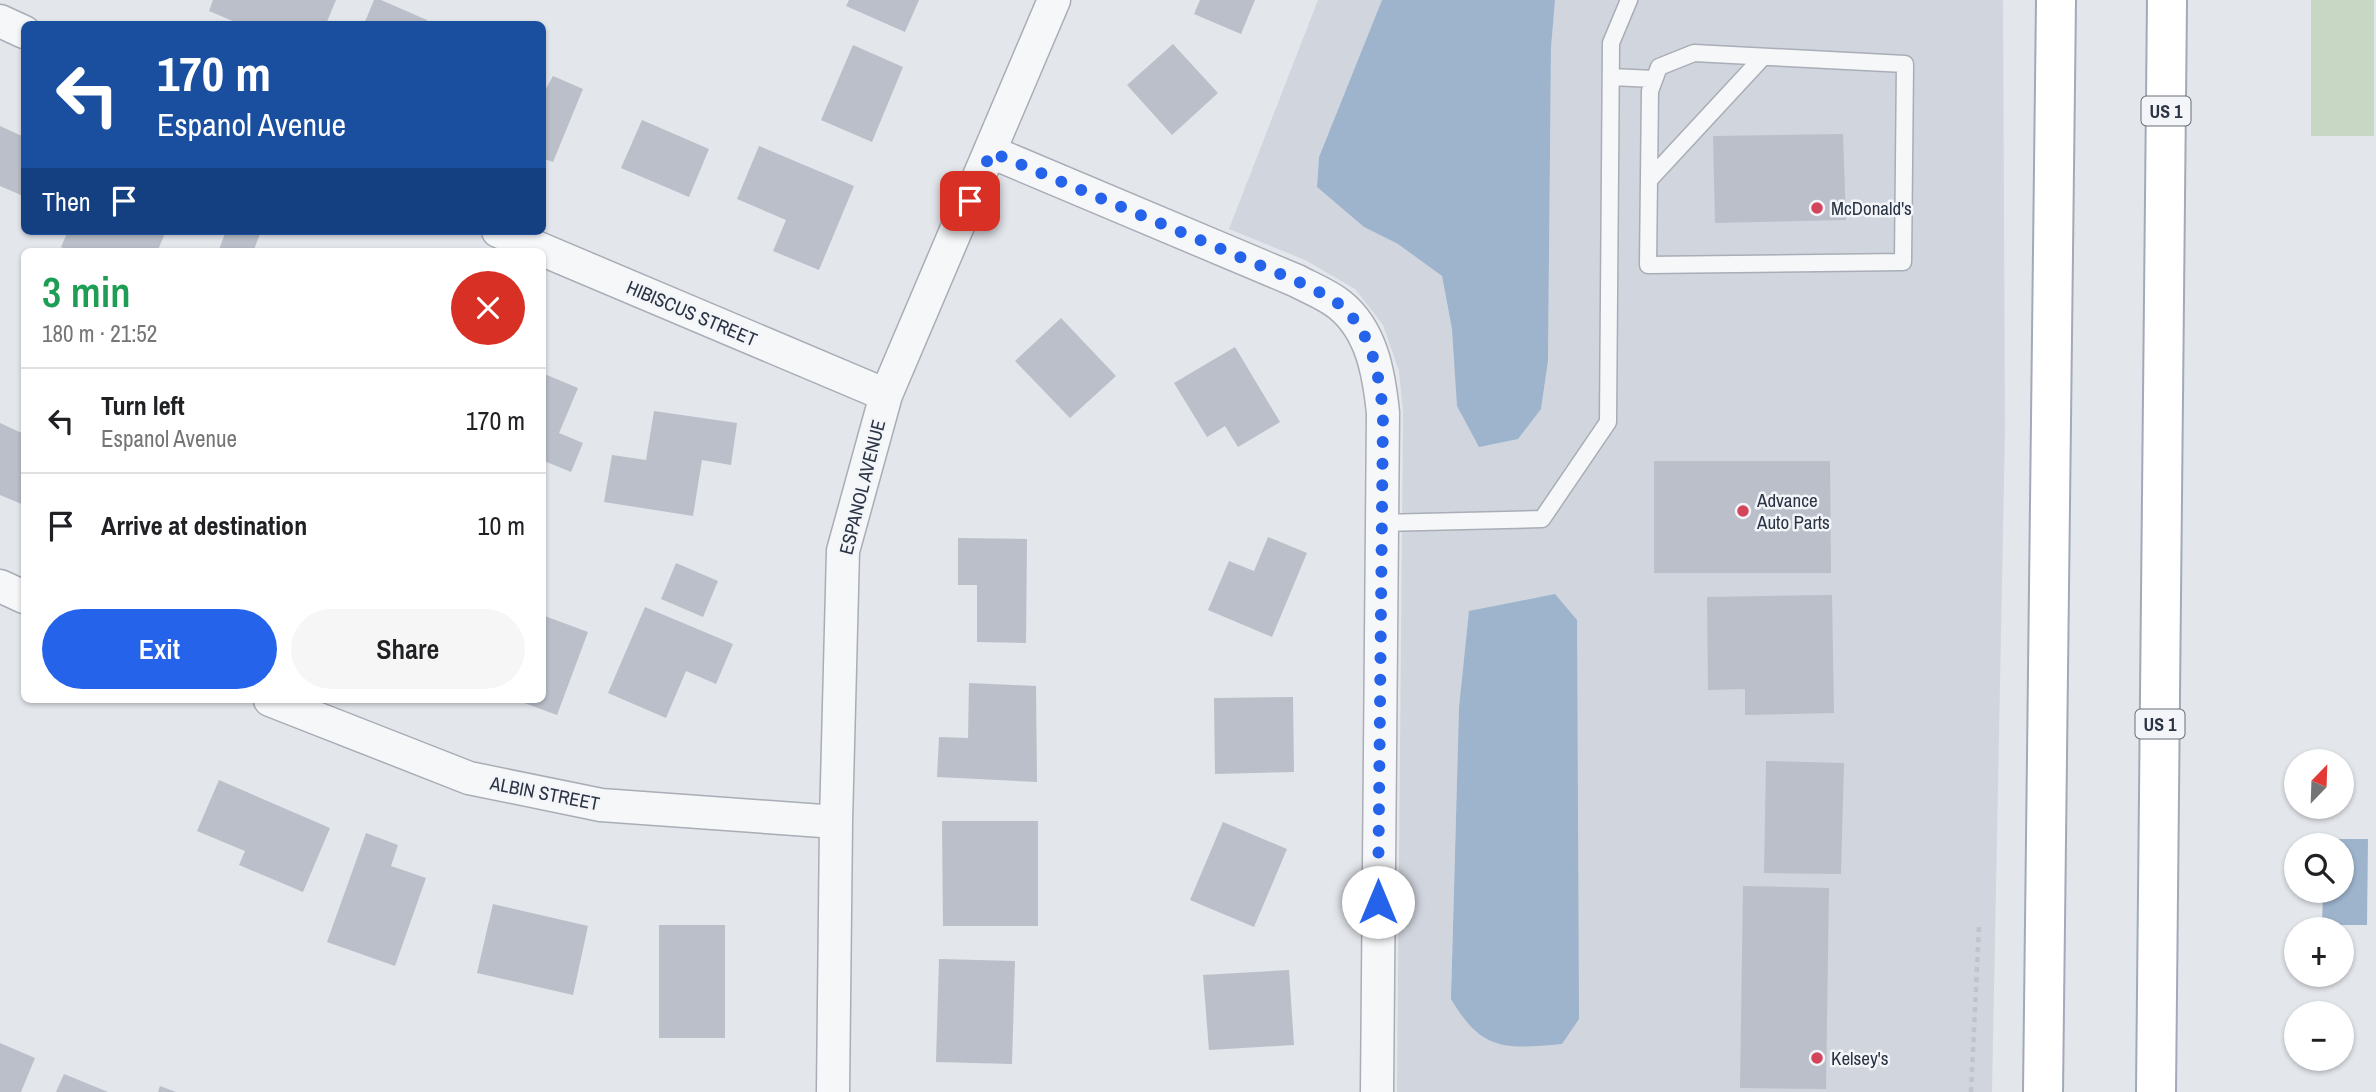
<!DOCTYPE html>
<html lang="en">
<head>
<meta charset="utf-8">
<style>
  :root { --surface:#fff; --page:#f6f6f6; --text:#202124; --muted:#757577; --line:#e0e0e0; --accent:#2563eb }
  body { margin:0; font-family:"Archivo Narrow",sans-serif; background:var(--page); color:var(--text); height:100vh; display:flex; flex-direction:column; font-size:26px; white-space:nowrap }
  * { box-sizing:border-box; margin:0 }
  p { font-size:23px; color:var(--muted) }
  .icon { flex:none; width:38px; height:38px; fill:none; stroke:currentColor; stroke-width:2; stroke-linecap:round; stroke-linejoin:round }
  .map { position:relative; flex:1; overflow:hidden }
  .panel { position:absolute; left:21px; top:248px; width:525px; height:455px; display:flex; flex-direction:column; background:var(--surface); border-radius:10px; box-shadow:0 2px 5px #0004 }
  .panel>* { flex:none }
  .banner { position:absolute; left:21px; top:21px; width:525px; height:214px; border-radius:10px; box-shadow:0 2px 5px #0004; background:#1a4fa0; color:#fff; overflow:hidden }
  .needle { width:46px; rotate:23deg }
  .tools { position:absolute; left:2284px; top:749px; display:grid; gap:14px }
  .tools a { display:grid; place-items:center; width:70px; height:70px; border-radius:50%; background:var(--surface); box-shadow:0 2px 5px #0004; font-size:35px }
  .pin { position:absolute; display:grid; place-items:center; width:60px; height:60px; color:#fff; margin:-30px; border-radius:14px; box-shadow:0 4px 10px #0006 }
  .me { position:absolute; width:77px; margin:-38px; rotate:0deg; stroke-linejoin:round; filter:drop-shadow(0 0 5px #0008) }
  .turn { display:flex; align-items:center; gap:24px; height:147px; padding:0 21px; font-size:32px }
  .turn .icon { width:91px; height:91px; stroke-width:2.5 }
  .turn b { display:block; font-size:49px; line-height:60px }
  .then { display:flex; align-items:center; height:66px; padding:0 21px; background:#0003; gap:14px; font-size:26px }
  .round { display:grid; place-items:center; flex:none; width:74px; height:74px; border-radius:37px; background:var(--page) }
  .head { display:flex; align-items:center; justify-content:space-between; height:119px; padding:0 21px }
  h1 { font-size:42px; font-weight:600; line-height:52px; color:#1e9e55 }
  .primary-button { display:flex; gap:14px; margin-top:auto; padding:14px 21px }
  .primary-button a { flex:1; height:80px; border-radius:42px; background:var(--accent); color:#fff; font-size:28px; font-weight:600; line-height:80px; text-align:center }
  .primary-button a+a { background:var(--page); color:var(--text) }
  ul { padding:0; list-style:none }
  li { display:flex; align-items:center; gap:21px; height:105px; padding:0 21px; border-top:2px solid var(--line) }
  li div { flex:1 }
  li b { display:block; font-size:26px }
  li em { font-style:normal }
  .map>svg:first-child { display:block }
</style>
</head>
<body>
<div class="map">
<svg width="2376" height="1092" viewBox="0 0 2376 1092">
  <rect width="100%" height="100%" fill="#e3e6eb"/>
  <path fill="#d1d5de" fill-rule="evenodd" d="M1318,0H1382L1319,157L1317,187L1364,227L1398,244L1442,276L1452,329L1541,409L1548,361L1551,48L1555,0H2003L2005,429L1992,1092H1397L1403,412L1399,371L1383,325L1355,289L1305,260L1229,229ZM1469,612L1451,999L1459,707Z"/>
  <path fill="#c8d6c4" d="M2311,0H2374V136H2311Z"/>
  <path fill="#9db4cc" d="M1382,0H1555L1551,48L1548,361L1541,409L1518,439L1479,447L1457,406L1452,329L1442,276L1398,244L1364,227L1317,187L1319,157Z
    M1555,594L1577,620L1579,1019L1562,1044C1506,1049 1482,1052 1451,999L1459,707L1469,611Z
    M2323,839H2368L2367,925H2322L2323,891H2342V845H2323Z"/>
  <path fill="#babfc9" d="M213,0H336L326,24H240L209,11Z
    M374,0H381L427,20L425,24H364Z
    M849,0H919L905,32L846,6Z
    M1200,0H1255L1241,34L1194,14Z
    M1173,44L1218,93L1172,135L1127,85Z
    M853,45L903,67L872,142L821,120Z
    M553,76L583,89L553,162L542,158V96Z
    M642,120L709,149L689,197L621,168Z
    M0,126L24,137V188L21,195L0,186Z
    M1843,134L1846,220L1715,223L1713,136Z
    M759,146L854,186L819,270L773,251L786,220L737,199Z
    M68,231H166L157,252L107,249L106,252H72L61,247Z
    M226,231H261L253,252H218Z
    M1061,318L1116,376L1070,418L1015,361Z
    M1235,347L1280,422L1238,447L1225,426L1207,437L1174,383Z
    M542,373L578,388L559,433L583,443L571,472L542,460Z
    M654,411L737,423L731,465L702,460L693,516L604,502L612,455L646,460Z
    M0,423L24,434L22,439L24,441V505L0,495Z
    M1654,461H1830L1831,573H1654Z
    M1268,537L1307,553L1272,637L1208,610L1229,561L1254,571Z
    M958,538L1027,539L1026,643L977,642V585H958Z
    M676,563L718,581L703,617L661,599Z
    M1832,595L1834,713L1745,715V689L1708,690L1707,597Z
    M645,607L733,644L716,684L686,671L666,718L608,693Z
    M542,615L588,632L557,715L516,700H542Z
    M969,683L1036,686L1037,782L937,777L939,737L968,738Z
    M1293,697L1294,772L1215,774L1214,698Z
    M1766,761L1844,763L1841,874L1764,873Z
    M219,780L330,828L303,892L239,865L245,851L197,831Z
    M942,821H1038V926H943Z
    M1223,822L1287,849L1254,927L1190,900Z
    M366,833L398,845L391,866L426,878L395,966L327,942Z
    M1743,886L1829,888L1826,1089L1740,1088Z
    M493,904L588,926L573,995L477,973Z
    M659,925H725V1038H659Z
    M939,959L1015,961L1012,1064L936,1062Z
    M1289,970L1294,1045L1209,1050L1203,975Z
    M0,1043L35,1058L21,1092H0Z
    M64,1074L108,1092H56Z
    M160,1086L176,1092H158Z"/>
  <g fill="none" stroke-linecap="round" stroke-linejoin="round">
    <defs>
      <path id="lane" d="M1694,53L1905,64L1903,262L1648,265L1650,91L1659,67Z
        M1611,77L1654,79
        M1649,180L1763,57
        M1381,523L1542,519L1608,422L1611,43L1629,0"/>
      <path id="street" d="M0,21L24,32
        M991,152L1297,281C1310,288 1328,295 1340,305C1372,331 1379,374 1383,413L1377,1092
        M498,231L886,395
        M0,586L24,597
        M270,700L469,778L601,805L836,822
        M833,1092L836,822L843,551L886,395L1054,0"/>
      <path id="primary" d="M2043,1092L2056,0
        M2156,1092L2167,0"/>
    </defs>
    <use href="#lane" stroke="#a8adb6" stroke-width="19"/>
    <use href="#street" stroke="#a8adb6" stroke-width="35"/>
    <use href="#primary" stroke="#a2aab8" stroke-width="42"/>
    <path stroke="#c1c4ca" stroke-width="4.5" stroke-dasharray="5 5" stroke-linecap="butt" d="M1971,1092L1979,926"/>
    <use href="#lane" stroke="#f6f7f9" stroke-width="16"/>
    <use href="#street" stroke="#f6f7f9" stroke-width="32"/>
    <use href="#primary" stroke="#fff" stroke-width="38"/>
  </g>
  <g fill="none" stroke-linecap="round" stroke-linejoin="round">
    <path stroke="#2563eb" stroke-width="12" stroke-dasharray="0 21.6" d="M970,201L991,152L1297,281C1310,288 1328,295 1340,305C1372,331 1379,374 1383,413L1378,902"/>
  </g>
  <g fill="#d3455a" stroke="#f3f5f9" stroke-width="2.5">
    <circle cx="1817" cy="208" r="7"/>
    <circle cx="1743" cy="511" r="7"/>
    <circle cx="1817" cy="1058" r="7"/>
  </g>
  <g text-anchor="middle" dominant-baseline="central" stroke-width="5" stroke-linejoin="round" paint-order="stroke">
    <g fill="#f3f5f9" stroke="#666e7a" stroke-width="2">
      <rect x="2141.5" y="96.5" width="49" height="29" rx="5"/>
      <rect x="2135.5" y="709.5" width="49" height="29" rx="5"/>
    </g>
    <g font-size="18" font-weight="bold" fill="#2a3444">
      <text x="2166" y="111">US 1</text>
      <text x="2160" y="724">US 1</text>
    </g>
    <g font-size="19" fill="#2a3444" stroke="#f3f5f9" text-anchor="start">
      <text x="1831" y="208">McDonald's</text>
      <text x="1757" y="500">Advance<tspan x="1757" dy="22">Auto Parts</tspan></text>
      <text x="1831" y="1058">Kelsey's</text>
    </g>
    <g font-size="19" fill="#2a3444" stroke="#f3f5f9">
      <text transform="translate(692 313) rotate(23)">HIBISCUS STREET</text>
      <text transform="translate(862 487) rotate(-76)">ESPANOL AVENUE</text>
      <text transform="translate(545 793) rotate(11)">ALBIN STREET</text>
    </g>
  </g>
</svg>
<div class="tools">
<a><svg class="needle" viewBox="-14 -14 28 28"><path d="M0-13l5 13h-10z" fill="#e53935"/><path d="M0 13l5-13h-10z" fill="#757577"/></svg></a>
<a><svg class="icon" aria-label="search" viewBox="0 0 24 24"><circle cx="10" cy="10" r="6"/><path d="M15 15l6 6"/></svg></a>
<a>+</a>
<a>−</a>
</div>
<div class="pin" style="left:970px;top:201px;background:#d93025"><svg class="icon" aria-label="arrive" viewBox="0 0 24 24"><path d="M6 21V4h12l-3 4 3 4H6"/></svg></div>
<svg class="me" style="left:1378px;top:902px" viewBox="-20 -20 40 40"><circle r="19" fill="#fff"/><path d="M0-13L10 11 0 6-10 11z" fill="#2563eb"/></svg>
<div class="banner">
<div class="turn"><svg class="icon" aria-label="left" viewBox="0 0 24 24"><path d="M17 20v-9H6M10 6l-5 5 5 5"/></svg><div><b>170 m</b>Espanol Avenue</div></div>
<div class="then">Then<svg class="icon" aria-label="arrive" viewBox="0 0 24 24"><path d="M6 21V4h12l-3 4 3 4H6"/></svg></div>
</div>
<section class="panel">
<div class="head"><div><h1>3 min</h1><p>180 m · 21:52</p></div><a class="round" style="background:#d93025;color:#fff"><svg class="icon" aria-label="close" viewBox="0 0 24 24"><path d="M6 6l12 12M18 6L6 18"/></svg></a></div>
<ul>
<li><svg class="icon" aria-label="left" viewBox="0 0 24 24"><path d="M17 20v-9H6M10 6l-5 5 5 5"/></svg><div><b>Turn left</b><p>Espanol Avenue</p></div><em>170 m</em></li>
<li><svg class="icon" aria-label="arrive" viewBox="0 0 24 24"><path d="M6 21V4h12l-3 4 3 4H6"/></svg><div><b>Arrive at destination</b></div><em>10 m</em></li>
</ul>
<div class="primary-button"><a>Exit</a><a>Share</a></div>
</section>
</div>
</body>
</html>
